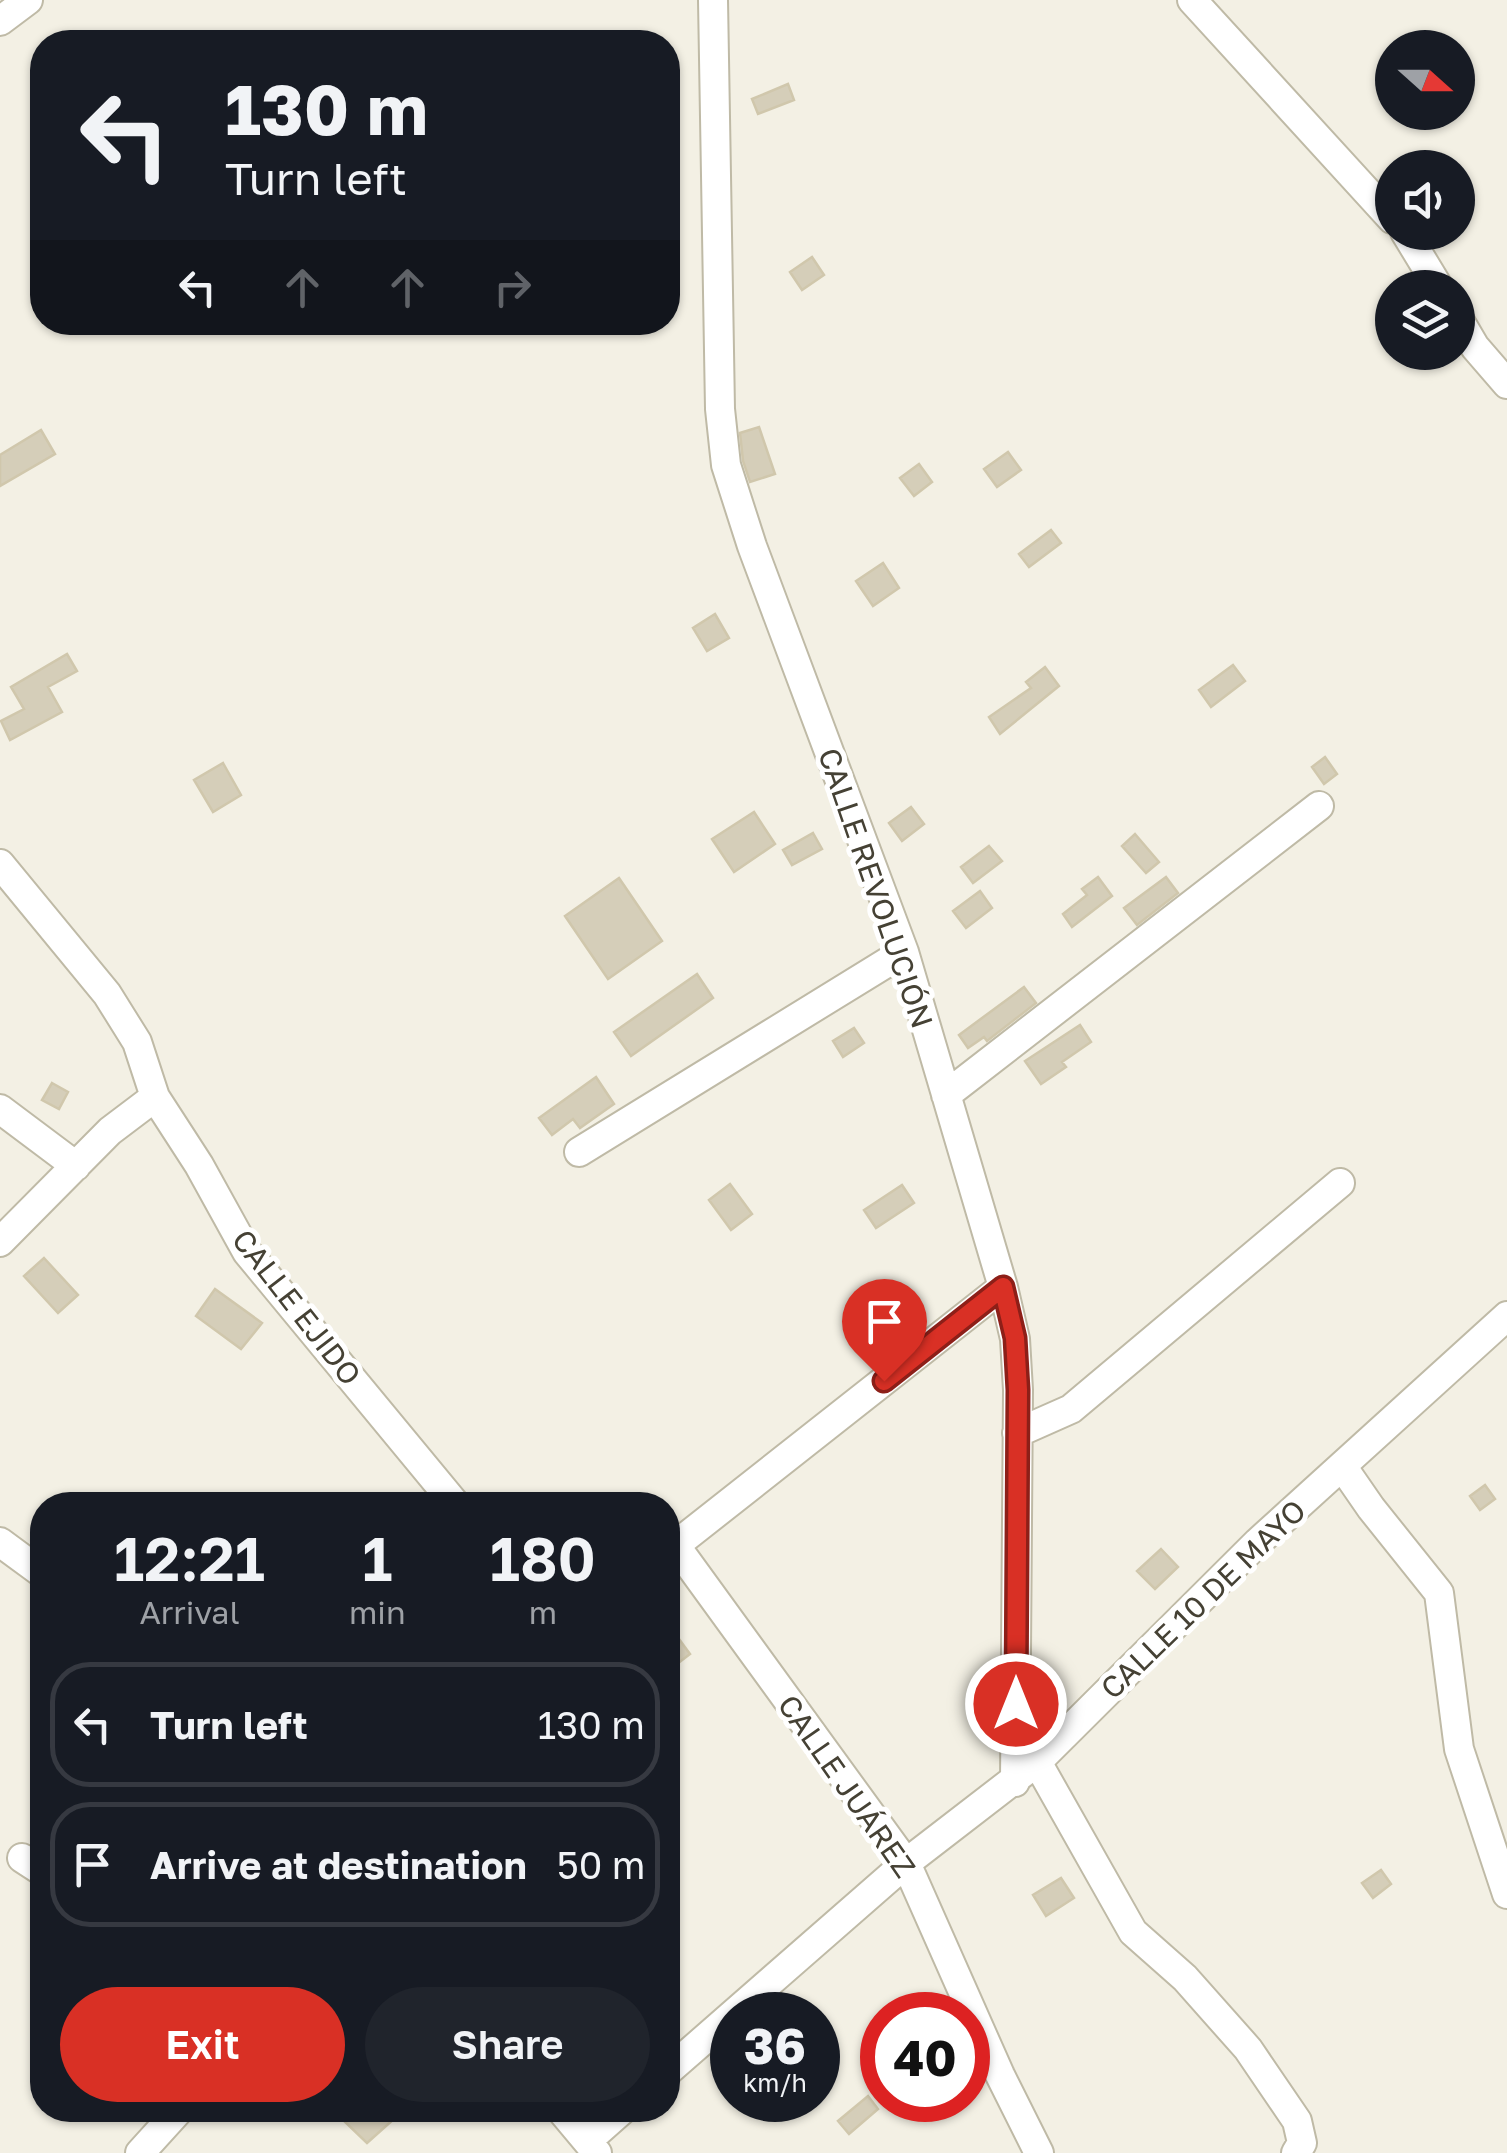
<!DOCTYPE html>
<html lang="en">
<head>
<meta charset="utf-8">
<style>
  :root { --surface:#171b24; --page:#20242c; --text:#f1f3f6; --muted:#9ea1a6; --line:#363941; --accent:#d93025 }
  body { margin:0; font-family:"Golos Text",sans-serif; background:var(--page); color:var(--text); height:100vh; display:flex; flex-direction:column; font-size:38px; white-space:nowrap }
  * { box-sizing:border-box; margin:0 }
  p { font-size:32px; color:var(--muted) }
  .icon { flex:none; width:55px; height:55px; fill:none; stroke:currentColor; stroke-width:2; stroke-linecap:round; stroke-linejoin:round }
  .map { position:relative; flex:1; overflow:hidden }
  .sheet { position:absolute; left:30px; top:1492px; width:650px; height:630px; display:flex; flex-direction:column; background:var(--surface); border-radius:40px; box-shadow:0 2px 8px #0004 }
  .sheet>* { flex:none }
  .guide { position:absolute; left:30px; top:30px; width:650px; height:305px; border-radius:40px; box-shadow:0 2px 8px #0004; background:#171b24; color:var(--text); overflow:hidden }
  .needle { width:65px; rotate:111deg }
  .tools { position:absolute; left:1375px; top:30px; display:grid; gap:20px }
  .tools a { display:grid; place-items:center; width:100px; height:100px; border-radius:50%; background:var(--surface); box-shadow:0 2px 8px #0004; font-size:50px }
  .speed { position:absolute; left:710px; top:1992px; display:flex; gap:20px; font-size:50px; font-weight:700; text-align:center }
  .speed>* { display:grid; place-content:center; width:130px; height:130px; border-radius:50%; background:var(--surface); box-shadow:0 2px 8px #0004; line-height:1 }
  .speed small { font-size:25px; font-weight:400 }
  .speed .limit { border:15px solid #d22; background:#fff; color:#111 }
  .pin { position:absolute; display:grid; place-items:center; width:85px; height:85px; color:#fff; margin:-102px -42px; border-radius:50% 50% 50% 0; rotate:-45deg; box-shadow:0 0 10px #0007 }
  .pin .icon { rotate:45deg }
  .me { position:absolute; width:110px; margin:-55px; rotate:0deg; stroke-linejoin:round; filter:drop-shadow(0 0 8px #0008) }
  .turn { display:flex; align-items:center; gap:35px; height:210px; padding:0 30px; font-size:45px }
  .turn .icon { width:130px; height:130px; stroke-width:2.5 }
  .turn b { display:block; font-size:70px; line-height:85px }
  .lanes { display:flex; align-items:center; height:95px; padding:0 30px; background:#0003; justify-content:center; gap:50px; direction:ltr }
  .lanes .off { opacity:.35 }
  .eta { display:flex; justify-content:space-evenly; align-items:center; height:170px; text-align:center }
  .eta b { font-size:60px; font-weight:600; line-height:70px }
  .cta { display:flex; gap:20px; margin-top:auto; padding:20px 30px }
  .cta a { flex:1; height:115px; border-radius:60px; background:var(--accent); color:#fff; font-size:40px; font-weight:600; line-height:115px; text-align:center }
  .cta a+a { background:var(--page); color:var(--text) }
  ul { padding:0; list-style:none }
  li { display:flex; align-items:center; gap:30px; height:125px; margin:0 20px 15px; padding:0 10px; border:5px solid var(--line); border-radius:40px }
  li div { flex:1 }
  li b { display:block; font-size:38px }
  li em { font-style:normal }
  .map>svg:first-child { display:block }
</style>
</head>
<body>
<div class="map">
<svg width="1507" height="2153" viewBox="0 0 1507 2153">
  <rect width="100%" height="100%" fill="#f3f0e4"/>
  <path fill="#d5ceb9" stroke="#d0c7ac" stroke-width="2.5" d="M788,84L794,100L758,114L752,99Z
    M812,257L824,275L802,290L790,272Z
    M759,427L775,474L750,482L743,461L740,433Z
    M41,430L55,454L0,486V455Z
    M1008,452L1021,470L997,487L984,469Z
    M919,464L932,482L914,496L900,478Z
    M1051,530L1061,543L1029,567L1019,554Z
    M883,563L899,588L873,606L856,581Z
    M715,614L729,638L707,651L693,628Z
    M67,654L77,671L48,687L62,712L10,740L1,721L24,709L11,687Z
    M1233,665L1245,681L1211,707L1199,690Z
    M1045,667L1059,686L1000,734L989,717L1031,688L1026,682Z
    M1325,757L1337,774L1324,784L1312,767Z
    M223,763L241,795L213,812L194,780Z
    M911,807L924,824L902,841L889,823Z
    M754,812L775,844L734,872L712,839Z
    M813,833L822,849L792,865L783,850Z
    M1135,834L1159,862L1146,873L1122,846Z
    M989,846L1002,861L973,883L961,867Z
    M1098,877L1112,896L1072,927L1063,914L1087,895L1082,889Z
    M1166,877L1178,893L1137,925L1124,908Z
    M619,878L662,941L608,979L565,916Z
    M980,891L992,908L966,928L953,911Z
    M697,974L713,998L631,1056L614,1032Z
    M1024,987L1036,1003L987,1041L984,1037L968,1048L959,1035Z
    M1080,1025L1091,1042L1062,1062L1066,1067L1041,1084L1025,1061Z
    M854,1028L864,1043L843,1057L833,1041Z
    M596,1077L614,1104L580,1128L573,1119L552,1135L539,1118Z
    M52,1083L68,1092L59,1109L42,1100Z
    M730,1184L752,1214L731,1230L709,1200Z
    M902,1185L914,1203L876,1228L864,1210Z
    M44,1258L78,1295L58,1313L24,1276Z
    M215,1289L262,1323L241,1349L196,1316Z
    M1485,1485L1495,1499L1480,1510L1470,1496Z
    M1161,1549L1178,1567L1155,1589L1137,1571Z
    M668,1624L690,1654L668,1671Z
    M1381,1870L1391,1884L1373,1898L1362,1883Z
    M1061,1878L1074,1898L1046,1916L1033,1895Z
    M868,2096L878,2109L849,2134L838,2121Z
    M353,2110H404L367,2143L343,2120Z"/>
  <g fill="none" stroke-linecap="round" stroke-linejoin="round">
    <defs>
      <path id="minor" d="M713,0L720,409L726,465L752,546L904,952L1003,1287L1015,1339L1018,1390L1015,1782
        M1192,0L1392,219
        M0,21L28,0
        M1405,232L1439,288
        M1458,318L1475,347L1507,384
        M0,864L107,994L137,1042L155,1097L199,1165L247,1252L456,1505
        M946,1095L1319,806
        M0,1109L76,1166
        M579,1152L904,952
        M0,1242L110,1131L155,1097
        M1017,1433L1071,1409L1340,1183
        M1342,1466L1371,1508L1439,1593L1459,1749L1507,1894
        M0,1542L42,1573
        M675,1545L906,1863L1000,2075L1039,2153
        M668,1551L1003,1287
        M1037,1762L1133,1932L1185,1978L1248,2049L1297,2121L1302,2143L1296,2153
        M22,1858L42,1871
        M668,2071L906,1863L1037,1762L1258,1542L1507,1316
        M561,2110L597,2153
        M587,2141L622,2110
        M140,2153L179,2110"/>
    </defs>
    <use href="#minor" stroke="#bfbaa6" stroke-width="32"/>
    <use href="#minor" stroke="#fff" stroke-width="28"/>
  </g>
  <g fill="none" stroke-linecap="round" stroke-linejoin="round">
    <defs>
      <path id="route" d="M884,1381L1003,1287L1015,1338L1018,1390L1016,1704"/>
    </defs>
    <use href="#route" stroke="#8d1f18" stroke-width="25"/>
    <use href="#route" stroke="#d93025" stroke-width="18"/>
  </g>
  <g text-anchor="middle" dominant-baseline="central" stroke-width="10" stroke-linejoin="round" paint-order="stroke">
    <g font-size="30" fill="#454134" stroke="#fff">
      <text transform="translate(876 888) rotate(71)">CALLE REVOLUCIÓN</text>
      <text transform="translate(297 1307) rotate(52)">CALLE EJIDO</text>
      <text transform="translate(1203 1599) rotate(-44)">CALLE 10 DE MAYO</text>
      <text transform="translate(847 1786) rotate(55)">CALLE JUÁREZ</text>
    </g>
  </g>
</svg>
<div class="tools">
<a><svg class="needle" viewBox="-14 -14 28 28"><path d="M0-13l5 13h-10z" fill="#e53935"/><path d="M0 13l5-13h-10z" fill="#9ea1a6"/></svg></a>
<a><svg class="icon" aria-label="sound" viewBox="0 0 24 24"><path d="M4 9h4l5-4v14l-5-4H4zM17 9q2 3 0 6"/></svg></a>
<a><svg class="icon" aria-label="layers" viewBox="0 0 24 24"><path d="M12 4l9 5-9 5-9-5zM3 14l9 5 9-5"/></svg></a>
</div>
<div class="speed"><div>36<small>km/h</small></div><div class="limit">40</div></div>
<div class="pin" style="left:884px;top:1381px;background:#d93025"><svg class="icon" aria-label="arrive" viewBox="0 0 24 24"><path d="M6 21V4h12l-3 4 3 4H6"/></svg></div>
<svg class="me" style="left:1016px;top:1704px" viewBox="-20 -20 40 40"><circle r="17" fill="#d93025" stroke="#fff" stroke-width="3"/><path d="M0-11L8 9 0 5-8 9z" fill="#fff"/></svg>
<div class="guide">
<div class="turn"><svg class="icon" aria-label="left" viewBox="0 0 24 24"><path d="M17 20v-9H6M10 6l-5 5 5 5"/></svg><div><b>130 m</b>Turn left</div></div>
<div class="lanes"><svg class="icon" aria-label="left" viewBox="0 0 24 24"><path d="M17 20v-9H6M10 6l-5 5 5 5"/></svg><svg class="icon off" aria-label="ahead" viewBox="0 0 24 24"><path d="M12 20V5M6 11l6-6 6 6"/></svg><svg class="icon off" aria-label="ahead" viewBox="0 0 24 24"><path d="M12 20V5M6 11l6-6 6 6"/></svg><svg class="icon off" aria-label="right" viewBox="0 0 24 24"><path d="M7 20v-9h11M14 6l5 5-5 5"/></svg></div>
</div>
<section class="sheet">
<div class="eta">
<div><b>12:21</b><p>Arrival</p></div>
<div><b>1</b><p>min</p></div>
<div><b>180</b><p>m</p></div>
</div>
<ul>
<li><svg class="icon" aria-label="left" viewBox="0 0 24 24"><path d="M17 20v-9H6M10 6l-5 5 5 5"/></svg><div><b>Turn left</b></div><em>130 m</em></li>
<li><svg class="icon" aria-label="arrive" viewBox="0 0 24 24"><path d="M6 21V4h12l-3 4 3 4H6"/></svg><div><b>Arrive at destination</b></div><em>50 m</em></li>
</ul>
<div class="cta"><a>Exit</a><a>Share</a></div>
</section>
</div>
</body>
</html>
